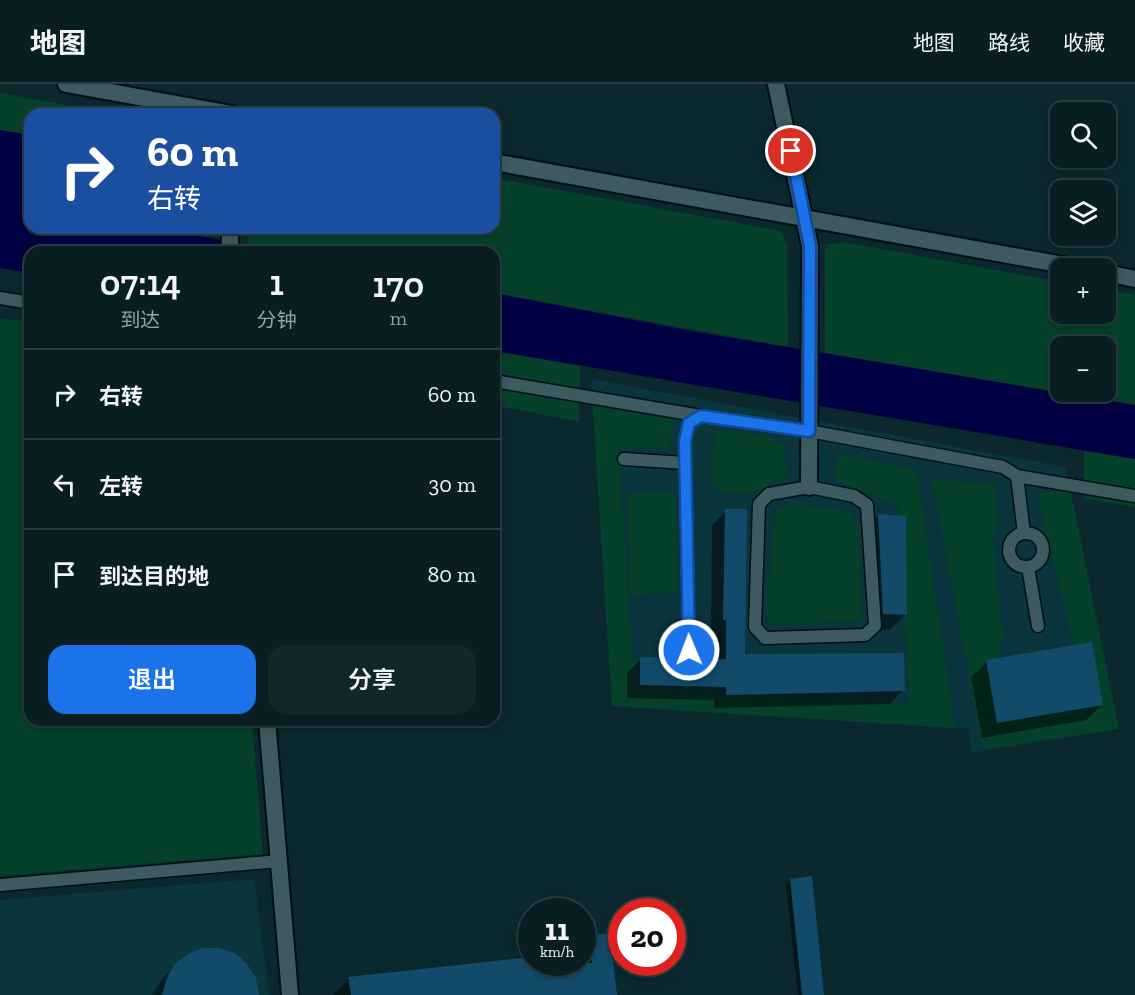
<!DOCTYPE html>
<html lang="zh">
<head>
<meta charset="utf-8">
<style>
  :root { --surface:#081e22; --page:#11272a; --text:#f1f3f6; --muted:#98a2a5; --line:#293c40; --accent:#1a73e8 }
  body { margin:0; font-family:"Zilla Slab","Noto Sans SC",serif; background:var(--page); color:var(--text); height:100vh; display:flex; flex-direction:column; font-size:22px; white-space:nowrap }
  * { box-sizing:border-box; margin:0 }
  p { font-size:20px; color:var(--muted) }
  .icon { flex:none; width:33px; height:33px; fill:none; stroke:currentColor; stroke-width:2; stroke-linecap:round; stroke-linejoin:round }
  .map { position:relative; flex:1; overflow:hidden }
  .sheet { position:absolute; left:24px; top:162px; width:476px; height:480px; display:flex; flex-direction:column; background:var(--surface); border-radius:18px; box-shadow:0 3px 9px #0003,0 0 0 2px var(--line) }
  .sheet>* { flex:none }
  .guide { position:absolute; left:24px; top:24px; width:476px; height:126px; border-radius:18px; box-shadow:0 3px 9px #0003,0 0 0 2px var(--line); background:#1a4fa0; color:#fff; overflow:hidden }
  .controls { position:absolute; left:1050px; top:18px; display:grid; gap:12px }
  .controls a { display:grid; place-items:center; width:66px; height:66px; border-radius:12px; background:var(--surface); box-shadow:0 3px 9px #0003,0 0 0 2px var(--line); font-size:30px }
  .speed { position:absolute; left:518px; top:814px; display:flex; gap:12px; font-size:30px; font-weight:700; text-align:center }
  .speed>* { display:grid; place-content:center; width:78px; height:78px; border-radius:50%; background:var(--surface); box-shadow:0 3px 9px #0003,0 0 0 2px var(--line); line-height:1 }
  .speed small { font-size:15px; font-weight:400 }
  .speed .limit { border:9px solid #d22; background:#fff; color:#111 }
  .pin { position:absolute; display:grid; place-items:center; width:51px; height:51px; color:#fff; margin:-26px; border:3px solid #fff; border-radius:50%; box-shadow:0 2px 6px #0007 }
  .me { position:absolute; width:66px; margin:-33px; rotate:359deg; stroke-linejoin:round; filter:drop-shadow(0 0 4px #0008) }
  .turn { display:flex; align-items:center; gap:21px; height:126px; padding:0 24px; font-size:27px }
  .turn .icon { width:78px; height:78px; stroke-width:2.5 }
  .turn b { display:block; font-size:42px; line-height:51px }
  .eta { display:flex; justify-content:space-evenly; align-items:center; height:102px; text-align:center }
  .eta b { font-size:36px; font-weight:600; line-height:42px }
  .cta { display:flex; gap:12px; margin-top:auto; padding:12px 24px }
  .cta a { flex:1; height:69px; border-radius:18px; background:var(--accent); color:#fff; font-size:24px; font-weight:600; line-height:69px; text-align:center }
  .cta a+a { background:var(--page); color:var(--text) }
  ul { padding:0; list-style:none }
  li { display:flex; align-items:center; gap:18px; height:90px; padding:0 24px; border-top:2px solid var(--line) }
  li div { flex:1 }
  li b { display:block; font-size:22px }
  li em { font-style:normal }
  header { display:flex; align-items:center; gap:36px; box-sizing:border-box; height:84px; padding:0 30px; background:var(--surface); border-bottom:2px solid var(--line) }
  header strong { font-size:28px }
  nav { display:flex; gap:33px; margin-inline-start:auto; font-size:21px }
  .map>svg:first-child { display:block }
</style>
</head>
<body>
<header>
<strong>地图</strong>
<nav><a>地图</a><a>路线</a><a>收藏</a></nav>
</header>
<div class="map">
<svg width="1135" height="911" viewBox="0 0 1135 911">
  <rect width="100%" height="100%" fill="#0a282e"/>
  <path fill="#0a353c" d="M591,295L1065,383L1119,645L970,669L969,645L612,622Z
    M254,795L269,911H0V816Z"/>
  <path fill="#05402b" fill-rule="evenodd" d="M0,9L119,30H30V51L0,46Z
    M494,94L781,147L787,162L788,263L494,209V168H283L247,161L248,144H494Z
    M844,158L1060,198V230H1106V206L1135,211V321L825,269V161ZM1060,262H1106V308H1060Z
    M0,234L30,238V636H252L263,770L0,792Z
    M494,267L580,282L579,338L494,321Z
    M592,312L673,326L670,365L618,363L635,606L910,621L898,421L838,398L835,384L840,369L917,387L955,644L612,622Z
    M714,347L767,351L784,363L787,393C761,406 739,417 712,403Z
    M1084,367L1135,375V423L1084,415Z
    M932,396L995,400L999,437L993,452L1003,552L1000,564L1005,626L1087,616L1037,410L1070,404L1119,645L983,665Z
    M627,409H675L678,509L630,511Z
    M790,419L848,427L857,438L862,537L771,540L766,530L775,428Z"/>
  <path fill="#000042" d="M0,46L30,51V144H190L194,151L283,168H30V189L0,184Z
    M494,209L697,248L1135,321V375L494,267Z"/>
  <path fill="#0007" d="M726,427L743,572L903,606L890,620L714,624V616L627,614V589L641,575L713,577V549H711L712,441Z
    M879,432L906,530L890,546L868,545L863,447Z
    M987,578L1102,621L1086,636L982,654L971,593Z
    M791,796L823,911H798L786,801Z
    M590,852L616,911H333L349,895L531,875V879H582V860Z
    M177,880L257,911H152L161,896Z"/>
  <path fill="#114b69" d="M725,425H747L745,570L904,569L905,607L726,611V603L640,601V573L726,575V536H723Z
    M878,430L906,432L907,531L883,530Z
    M1092,558L1103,621L997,639L986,576Z
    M812,792L824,911H802L790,795Z
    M610,849L617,911H351L348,893L531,873V879H592L589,851Z
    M202,864H219L235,869L247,880L256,894L259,911H162L168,891L176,879L188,870Z"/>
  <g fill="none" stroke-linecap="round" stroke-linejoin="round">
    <defs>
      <path id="service" d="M0,214L30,219
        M494,297L701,332
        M624,375L685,379
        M1017,392L1135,412
        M809,403L854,412L867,421L875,542L865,551L765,554L755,543L759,420L769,410Z
        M1009 466a17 17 0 1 1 34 0a17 17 0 1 1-34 0Z
        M1028,483L1038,542
        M689,566L685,357L689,339L701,332L809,347L1003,383L1017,392L1024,449
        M0,801L279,777"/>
      <path id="minor" d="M66,0L232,30
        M776,0L810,162L809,403
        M494,78L1080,184
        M230,168V144
        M1106,189L1135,195
        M267,636L290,911"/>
    </defs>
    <use href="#service" stroke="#001014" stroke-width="15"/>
    <use href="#minor" stroke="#001014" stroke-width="20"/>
    <use href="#service" stroke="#3d5a60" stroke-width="12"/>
    <use href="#minor" stroke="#3d5a60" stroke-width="16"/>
  </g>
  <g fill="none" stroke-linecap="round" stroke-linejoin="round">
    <defs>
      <path id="route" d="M689,566L685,357L689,339L701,332L809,347L810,162L791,67"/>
    </defs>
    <use href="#route" stroke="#114b97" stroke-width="15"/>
    <use href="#route" stroke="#1a73e8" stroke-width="10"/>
  </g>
</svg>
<div class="controls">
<a><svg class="icon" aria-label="search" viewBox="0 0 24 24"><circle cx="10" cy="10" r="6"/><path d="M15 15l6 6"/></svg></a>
<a><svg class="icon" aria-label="layers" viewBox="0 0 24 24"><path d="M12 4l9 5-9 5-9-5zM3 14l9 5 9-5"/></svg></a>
<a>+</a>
<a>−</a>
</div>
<div class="speed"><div>11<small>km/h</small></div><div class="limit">20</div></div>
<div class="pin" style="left:791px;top:67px;background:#d93025"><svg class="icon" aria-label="arrive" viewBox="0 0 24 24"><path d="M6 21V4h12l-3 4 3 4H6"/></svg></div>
<svg class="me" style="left:689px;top:566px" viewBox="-20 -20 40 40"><circle r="17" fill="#1a73e8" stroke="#fff" stroke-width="3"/><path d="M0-11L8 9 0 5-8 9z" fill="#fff"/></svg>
<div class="guide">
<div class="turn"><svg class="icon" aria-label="right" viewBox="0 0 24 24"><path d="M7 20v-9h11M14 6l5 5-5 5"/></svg><div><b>60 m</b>右转</div></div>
</div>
<section class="sheet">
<div class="eta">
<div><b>07:14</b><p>到达</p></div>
<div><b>1</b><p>分钟</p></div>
<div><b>170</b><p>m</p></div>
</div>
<ul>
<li><svg class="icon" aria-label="right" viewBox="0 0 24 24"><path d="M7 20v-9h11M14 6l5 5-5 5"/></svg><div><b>右转</b></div><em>60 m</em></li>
<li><svg class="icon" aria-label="left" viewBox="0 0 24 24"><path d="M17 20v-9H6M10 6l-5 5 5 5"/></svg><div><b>左转</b></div><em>30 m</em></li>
<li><svg class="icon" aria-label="arrive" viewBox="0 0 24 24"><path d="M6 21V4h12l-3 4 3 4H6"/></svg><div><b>到达目的地</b></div><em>80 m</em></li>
</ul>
<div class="cta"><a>退出</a><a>分享</a></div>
</section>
</div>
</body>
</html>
